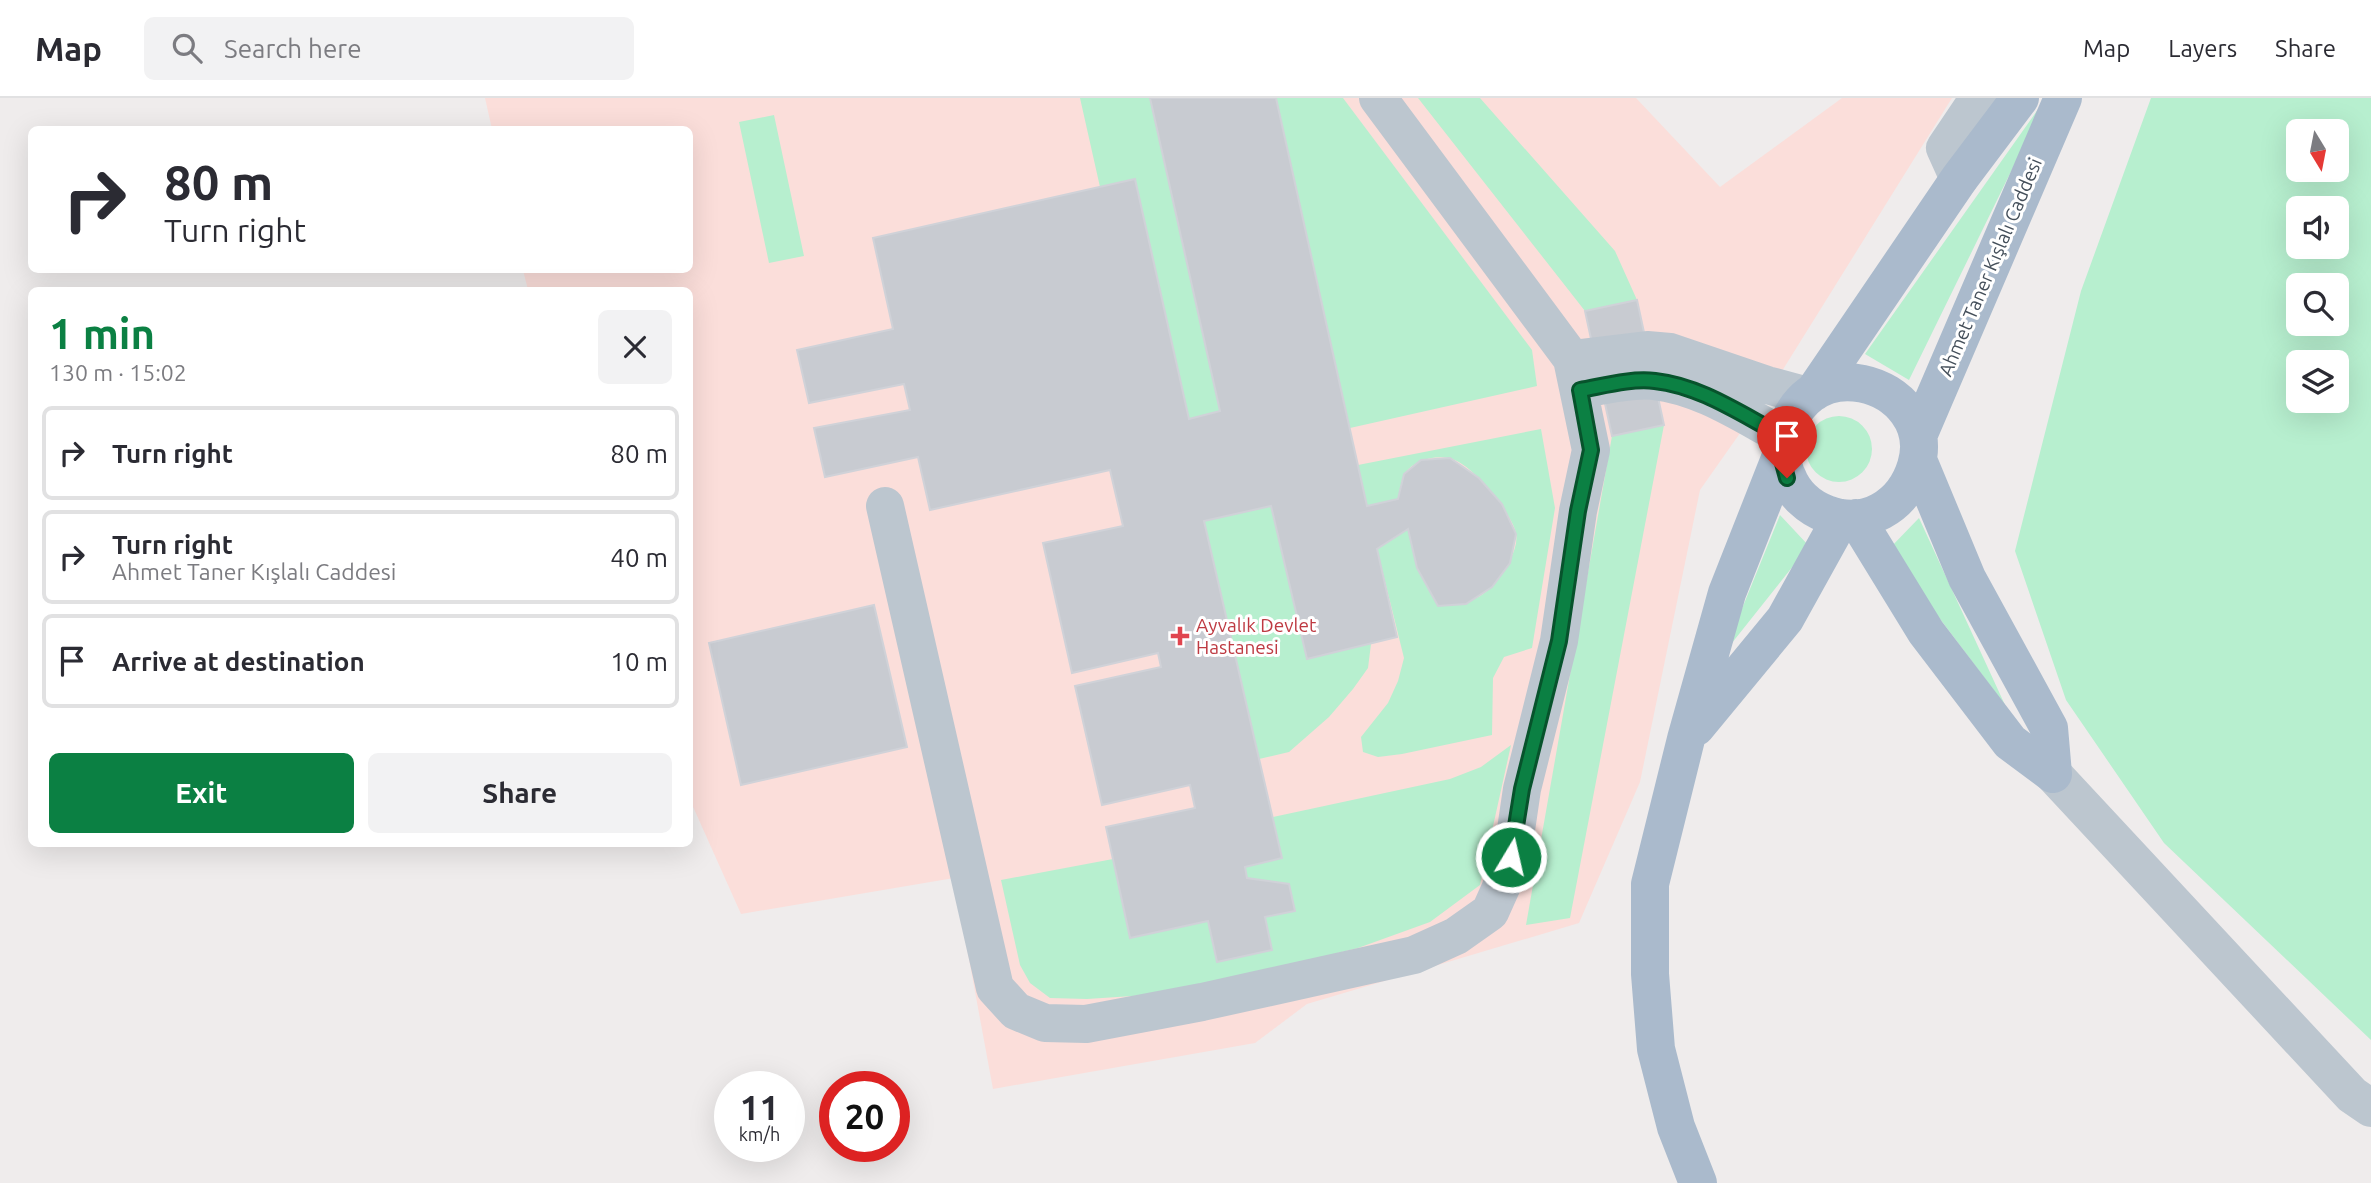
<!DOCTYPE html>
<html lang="en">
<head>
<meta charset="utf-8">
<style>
  :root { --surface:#fff; --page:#f2f2f3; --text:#2b2b33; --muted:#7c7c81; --line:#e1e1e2; --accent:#0b8043 }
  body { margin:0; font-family:Ubuntu,sans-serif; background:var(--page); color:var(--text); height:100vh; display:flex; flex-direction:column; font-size:26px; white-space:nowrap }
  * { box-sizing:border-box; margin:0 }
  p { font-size:23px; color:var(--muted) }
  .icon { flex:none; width:38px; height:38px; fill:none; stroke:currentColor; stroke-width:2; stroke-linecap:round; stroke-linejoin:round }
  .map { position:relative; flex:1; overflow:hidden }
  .sheet { position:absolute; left:28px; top:189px; width:665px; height:560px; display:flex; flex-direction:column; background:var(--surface); border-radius:10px; box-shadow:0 7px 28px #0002 }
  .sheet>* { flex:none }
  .top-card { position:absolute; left:28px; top:28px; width:665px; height:147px; border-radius:10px; box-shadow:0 7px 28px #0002; background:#fff; color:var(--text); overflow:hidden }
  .needle { width:46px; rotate:170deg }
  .buttons { position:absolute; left:2286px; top:21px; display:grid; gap:14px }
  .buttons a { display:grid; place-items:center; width:63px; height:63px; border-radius:10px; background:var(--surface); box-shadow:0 7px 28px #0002; font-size:35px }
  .speed { position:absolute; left:714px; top:973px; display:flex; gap:14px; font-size:35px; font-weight:700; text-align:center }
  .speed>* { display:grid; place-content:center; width:91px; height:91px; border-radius:50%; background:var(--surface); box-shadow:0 7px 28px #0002; line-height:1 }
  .speed small { font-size:18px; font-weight:400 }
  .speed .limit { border:10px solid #d22; background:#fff; color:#111 }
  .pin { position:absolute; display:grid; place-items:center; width:60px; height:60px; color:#fff; margin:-72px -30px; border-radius:50% 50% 50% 0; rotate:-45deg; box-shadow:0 0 7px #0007 }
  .pin .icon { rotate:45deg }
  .me { position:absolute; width:77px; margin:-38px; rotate:9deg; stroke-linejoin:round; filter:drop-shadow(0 0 5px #0008) }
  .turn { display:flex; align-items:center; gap:24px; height:147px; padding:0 21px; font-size:32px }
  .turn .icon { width:91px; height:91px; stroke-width:2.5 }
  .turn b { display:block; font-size:49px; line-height:60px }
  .round { display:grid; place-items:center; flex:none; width:74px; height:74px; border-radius:10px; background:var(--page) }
  .head { display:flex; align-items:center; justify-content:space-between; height:119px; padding:0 21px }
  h1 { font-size:42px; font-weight:700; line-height:52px; color:var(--accent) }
  .action { display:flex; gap:14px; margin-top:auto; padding:14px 21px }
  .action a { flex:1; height:80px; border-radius:10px; background:var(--accent); color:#fff; font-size:28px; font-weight:700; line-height:80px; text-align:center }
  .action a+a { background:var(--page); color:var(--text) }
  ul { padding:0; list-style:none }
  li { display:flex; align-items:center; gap:21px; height:94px; margin:0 14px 10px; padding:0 7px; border:4px solid var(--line); border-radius:10px }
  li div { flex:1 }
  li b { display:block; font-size:26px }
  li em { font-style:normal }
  header { display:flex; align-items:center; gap:42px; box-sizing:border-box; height:98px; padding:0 35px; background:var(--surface); border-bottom:2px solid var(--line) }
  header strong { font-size:33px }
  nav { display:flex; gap:38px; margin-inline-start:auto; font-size:24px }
  .search { width:490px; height:63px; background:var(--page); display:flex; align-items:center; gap:18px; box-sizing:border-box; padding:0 24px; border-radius:10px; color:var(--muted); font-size:26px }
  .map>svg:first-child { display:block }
</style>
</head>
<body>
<header>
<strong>Map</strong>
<div class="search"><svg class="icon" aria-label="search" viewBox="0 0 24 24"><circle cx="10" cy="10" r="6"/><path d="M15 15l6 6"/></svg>Search here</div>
<nav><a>Map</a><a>Layers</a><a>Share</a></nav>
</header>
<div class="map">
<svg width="2371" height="1085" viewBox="0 0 2371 1085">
  <rect width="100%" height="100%" fill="#efecec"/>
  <path fill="#fbdeda" d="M485,0H1636L1720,89L1842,0H1952L1769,294L1700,392L1640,684L1579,825L1307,906L1255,945L993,991L954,780L741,816L690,702V192H528L523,172H690V32L492,31Z"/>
  <path fill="#b7efcf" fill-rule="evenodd" d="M1080,0H1150L1220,313L1189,321L1100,89Z
    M1276,0H1343L1532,252L1537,288L1350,330Z
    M1418,0H1480L1615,153L1637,202L1585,213Z
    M2046,0H2047L1909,282L1865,256Z
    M2151,0H2371V942L2164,745L2066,602L2015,453L2081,193ZM2298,33H2336V72H2298ZM2298,110H2336V149H2298ZM2298,187H2336V226H2298ZM2298,264H2336V303H2298Z
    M774,17L804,158L769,165L739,24Z
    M1806 351a33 33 0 1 1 66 0a33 33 0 1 1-66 0Z
    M1664,327L1570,820L1526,827L1612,338Z
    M1541,331L1555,410L1532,550L1504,559L1493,580L1492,637L1402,656L1378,659L1363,654L1361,639L1388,605L1398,583L1404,560L1377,451L1408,431L1417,470L1438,508C1465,506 1482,503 1499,480C1507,468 1519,450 1516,435C1511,414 1471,364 1449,360C1434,357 1414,362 1405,375C1401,381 1400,393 1398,401L1367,408L1358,367Z
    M1271,408L1307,560L1371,546L1368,570L1353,591L1329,619L1289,654L1259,661L1204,423Z
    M1780,417L1809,448L1724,555Z
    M1919,420L2005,607L1888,452Z
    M1511,647L1480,787L1430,824L1358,850L1245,878L1148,897L1087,901L1050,900L1030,885L1020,867L1001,782L1113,761L1208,823L1265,819L1295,813L1289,786L1247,780L1245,769L1282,760L1273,719L1450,681L1481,669Z"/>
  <path fill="#c8cbd1" stroke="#d0d2d8" stroke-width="2" d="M1150,0H1276L1367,408L1398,401L1404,376L1421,362L1450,360L1479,380L1502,406L1516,436L1510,465L1492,489L1466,506L1438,508L1417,470L1408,431L1377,451L1397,539L1307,561L1271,408L1204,423L1282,760L1245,769L1247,780L1289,786L1295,813L1265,819L1272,852L1217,864L1208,823L1130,840L1106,729L1195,710L1190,687L1102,707L1075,588L1161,569L1158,555L1072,575L1043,445L1123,428L1110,372L930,412L918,359L825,379L814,330L910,312L904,286L809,305L797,252L893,231L873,140L1135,81L1189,321L1220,313Z
    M1637,202L1664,327L1612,338L1585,213Z
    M874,507L907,649L741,687L709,545Z"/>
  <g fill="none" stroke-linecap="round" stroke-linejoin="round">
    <path stroke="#bcc6cf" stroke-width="38" d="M1959,81L1945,50L1974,7L2017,2
      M1572,261L1647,252L1670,254L1767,287L1808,298
      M1579,292C1601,288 1633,280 1654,283C1701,288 1742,316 1783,338
      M885,408L995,890L1016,913L1045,925L1086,926L1202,904L1414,857L1456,838L1490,814L1503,785L1512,759L1522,691L1559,543L1578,413L1591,352L1572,261L1378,0
      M2053,676L2352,997L2371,1010"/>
    <path stroke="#aabacc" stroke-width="38" d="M1814,294L1959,81L2020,0
      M1918,338L2063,0
      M1918,362L1967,480L2049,630L2053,676
      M1856,420L1926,534L2010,644L2053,676
      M1696,629L1785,521L1841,420
      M1698,1085L1676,1029L1656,951L1650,876V786L1686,641L1727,495L1781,358C1792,236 1942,284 1916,368C1910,388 1899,403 1881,413C1847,432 1801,414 1787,378C1784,372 1783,364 1781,358"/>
  </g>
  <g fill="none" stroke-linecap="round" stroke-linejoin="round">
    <defs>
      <path id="route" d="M1511,759L1522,691L1559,543L1578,413L1591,352L1580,292C1603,288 1631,280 1655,283C1701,288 1742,317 1783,338L1781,358L1787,380"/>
    </defs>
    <use href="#route" stroke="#07532c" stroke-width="18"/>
    <use href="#route" stroke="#0b8043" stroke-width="12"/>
  </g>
  <path fill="#e0444e" stroke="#fff" stroke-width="2.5" d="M1176.5 527.5h7v7h7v7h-7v7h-7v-7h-7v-7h7z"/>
  <g text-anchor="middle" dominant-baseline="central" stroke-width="6" stroke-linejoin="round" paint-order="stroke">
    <g font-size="19" fill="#444f5a" stroke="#fff">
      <text transform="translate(1990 169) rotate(-67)">Ahmet Taner Kışlalı Caddesi</text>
    </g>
    <g font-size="19" fill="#be3a42" stroke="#fff" text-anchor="start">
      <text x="1196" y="527">Ayvalık Devlet<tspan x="1196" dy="22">Hastanesi</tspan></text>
    </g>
  </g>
</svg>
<div class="buttons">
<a><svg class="needle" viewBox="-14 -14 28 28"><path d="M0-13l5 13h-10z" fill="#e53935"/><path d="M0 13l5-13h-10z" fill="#7c7c81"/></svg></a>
<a><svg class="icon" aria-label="sound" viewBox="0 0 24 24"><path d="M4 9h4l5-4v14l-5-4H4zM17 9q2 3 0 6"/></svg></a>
<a><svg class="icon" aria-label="search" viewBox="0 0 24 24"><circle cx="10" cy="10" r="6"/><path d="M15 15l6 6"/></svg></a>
<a><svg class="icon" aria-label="layers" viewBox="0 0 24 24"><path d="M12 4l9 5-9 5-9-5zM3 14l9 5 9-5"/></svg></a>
</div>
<div class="speed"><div>11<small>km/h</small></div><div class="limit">20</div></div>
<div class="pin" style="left:1787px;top:380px;background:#d93025"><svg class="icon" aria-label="arrive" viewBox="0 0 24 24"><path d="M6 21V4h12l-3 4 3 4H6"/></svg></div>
<svg class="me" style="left:1511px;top:759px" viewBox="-20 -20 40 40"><circle r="17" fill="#0b8043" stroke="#fff" stroke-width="3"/><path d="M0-11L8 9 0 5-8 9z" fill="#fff"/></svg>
<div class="top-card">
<div class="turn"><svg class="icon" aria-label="right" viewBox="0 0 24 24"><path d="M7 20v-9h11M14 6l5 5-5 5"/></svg><div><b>80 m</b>Turn right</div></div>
</div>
<section class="sheet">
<div class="head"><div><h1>1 min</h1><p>130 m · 15:02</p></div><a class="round"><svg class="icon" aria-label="close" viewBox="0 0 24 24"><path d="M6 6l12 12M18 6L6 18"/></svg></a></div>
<ul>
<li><svg class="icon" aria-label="right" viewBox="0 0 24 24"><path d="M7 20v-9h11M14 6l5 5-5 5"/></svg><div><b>Turn right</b></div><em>80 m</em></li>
<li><svg class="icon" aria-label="right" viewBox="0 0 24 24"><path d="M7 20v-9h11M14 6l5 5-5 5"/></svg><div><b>Turn right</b><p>Ahmet Taner Kışlalı Caddesi</p></div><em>40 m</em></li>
<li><svg class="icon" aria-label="arrive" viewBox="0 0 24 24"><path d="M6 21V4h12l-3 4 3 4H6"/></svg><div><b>Arrive at destination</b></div><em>10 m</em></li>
</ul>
<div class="action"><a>Exit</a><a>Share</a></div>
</section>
</div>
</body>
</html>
